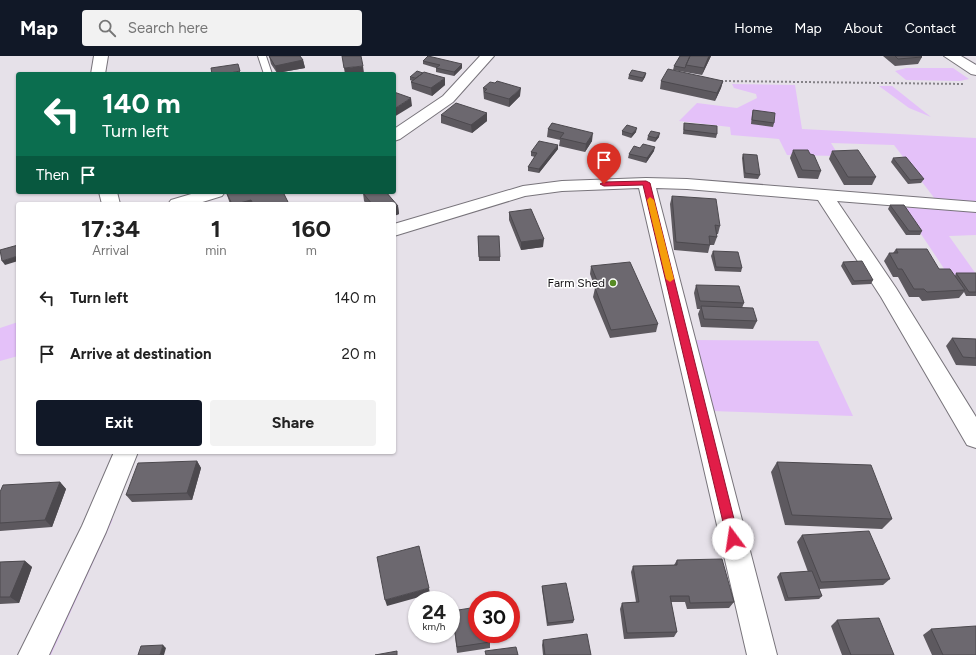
<!DOCTYPE html>
<html lang="en">
<head>
<meta charset="utf-8">
<style>
  :root { --surface:#fff; --page:#f2f2f2; --text:#222; --muted:#767676; --accent:#111827 }
  body { margin:0; font-family:Figtree,sans-serif; background:var(--page); color:var(--text); height:100vh; display:flex; flex-direction:column; font-size:15px; white-space:nowrap }
  * { box-sizing:border-box; margin:0 }
  p { font-size:13px; color:var(--muted) }
  .icon { flex:none; width:22px; height:22px; fill:none; stroke:currentColor; stroke-width:2; stroke-linecap:round; stroke-linejoin:round }
  .map { position:relative; flex:1; overflow:hidden }
  .panel { position:absolute; left:16px; top:146px; width:380px; height:252px; display:flex; flex-direction:column; background:var(--surface); border-radius:4px; box-shadow:0 1px 3px #0004 }
  .panel>* { flex:none }
  .guide { position:absolute; left:16px; top:16px; width:380px; height:122px; border-radius:4px; box-shadow:0 1px 3px #0004; background:#0b6e4f; color:#fff; overflow:hidden }
  .speed { position:absolute; left:408px; top:535px; display:flex; gap:8px; font-size:20px; font-weight:700; text-align:center }
  .speed>* { display:grid; place-content:center; width:52px; height:52px; border-radius:50%; background:var(--surface); box-shadow:0 1px 3px #0004; line-height:1 }
  .speed small { font-size:10px; font-weight:400 }
  .speed .limit { border:6px solid #d22; background:#fff; color:#111 }
  .pin { position:absolute; display:grid; place-items:center; width:34px; height:34px; color:#fff; margin:-41px -17px; border-radius:50% 50% 50% 0; rotate:-45deg; box-shadow:0 0 4px #0007 }
  .pin .icon { rotate:45deg }
  .me { position:absolute; width:44px; margin:-22px; rotate:346deg; stroke-linejoin:round; filter:drop-shadow(0 0 3px #0008) }
  .turn { display:flex; align-items:center; gap:14px; height:84px; padding:0 20px; font-size:18px }
  .turn .icon { width:52px; height:52px; stroke-width:2.5 }
  .turn b { display:block; font-size:28px; line-height:34px }
  .then { display:flex; align-items:center; height:38px; padding:0 20px; background:#0003; gap:8px; font-size:15px }
  .eta { display:flex; justify-content:space-evenly; align-items:center; height:68px; text-align:center }
  .eta b { font-size:24px; font-weight:700; line-height:28px }
  .cta { display:flex; gap:8px; margin-top:auto; padding:8px 20px }
  .cta a { flex:1; height:46px; border-radius:4px; background:var(--accent); color:#fff; font-size:16px; font-weight:700; line-height:46px; text-align:center }
  .cta a+a { background:var(--page); color:var(--text) }
  ul { padding:0; list-style:none }
  li { display:flex; align-items:center; gap:12px; height:56px; padding:0 20px }
  li div { flex:1 }
  li b { display:block; font-size:15px }
  li em { font-style:normal }
  header { display:flex; align-items:center; gap:24px; box-sizing:border-box; height:56px; padding:0 20px; background:var(--accent); color:#fff }
  header strong { font-size:19px }
  nav { display:flex; gap:22px; margin-inline-start:auto; font-size:14px }
  .search { width:280px; height:36px; background:var(--page); display:flex; align-items:center; gap:10px; box-sizing:border-box; padding:0 14px; border-radius:4px; color:var(--muted); font-size:15px }
  .map>svg:first-child { display:block }
</style>
</head>
<body>
<header>
<strong>Map</strong>
<div class="search"><svg class="icon" aria-label="search" viewBox="0 0 24 24"><circle cx="10" cy="10" r="6"/><path d="M15 15l6 6"/></svg>Search here</div>
<nav><a>Home</a><a>Map</a><a>About</a><a>Contact</a></nav>
</header>
<div class="map">
<svg width="976" height="599" viewBox="0 0 976 599">
  <rect width="100%" height="100%" fill="#e6e1e9"/>
  <path fill="#e4c1f9" d="M906,12H953L969,23L960,25L906,24L895,15Z
    M732,28L795,29L802,73L976,82V146L935,143L894,89L831,87L839,100L787,99L779,83L731,79L730,71L679,65L697,47L737,52L757,42L756,38L734,32Z
    M879,30H892L931,61L909,52Z
    M903,151L976,156V179L949,180L976,218L949,220Z
    M18,266V300L0,305V272Z
    M691,284L818,285L853,360L711,355Z
    M106,463H113L51,599H41Z"/>
  <g fill="none" stroke-linecap="round" stroke-linejoin="round">
    <defs>
      <path id="service" d="M258,0H266L272,18H264Z"/>
      <path id="minor" d="M94,0H108L105,18H91Z
        M480,0H494L453,46L400,83L394,85V73L443,40Z
        M646,122L687,123L976,146V156L837,145L896,232L976,361V392L967,389L881,241L818,144L687,133L656,132L777,599H747L639,132L562,135L525,140L394,180V168L523,130L562,125Z
        M99,136H117L120,148H102Z
        M198,136H225L222,140L196,148H168L171,144Z
        M114,396H138L106,476L49,599H18L82,470Z"/>
      <path id="tertiary" d="M944,0H961L976,9V19L971,18Z"/>
    </defs>
    <use href="#service" stroke="#78747b" stroke-width="2"/>
    <use href="#minor" stroke="#78747b" stroke-width="2"/>
    <use href="#tertiary" stroke="#78747b" stroke-width="2"/>
    <path stroke="#858287" stroke-width="2" stroke-dasharray="2 2" stroke-linecap="butt" d="M721,25L964,28"/>
    <use href="#service" fill="#fff" fill-rule="evenodd"/>
    <use href="#minor" fill="#fff" fill-rule="evenodd"/>
    <use href="#tertiary" fill="#fff" fill-rule="evenodd"/>
  </g>
  <path fill="#5d595f" d="M269,0L303,4L305,12L277,17L271,8Z
    M711,0L702,19L673,14L674,10Z
    M883,0H921L922,1L918,8L895,10Z
    M423,5L462,8V12L454,20L436,16V12L423,8Z
    M646,17L645,21L642,26L628,23L629,19Z
    M410,21L445,29L432,40L412,33L411,26L412,25L410,24Z
    M661,25H723L721,32L715,45L660,33Z
    M483,32L520,40L509,51L484,43Z
    M753,54L774,67L773,71L751,68L752,58Z
    M487,57V65L472,77L441,67V59Z
    M552,67L592,85L585,96L559,90L560,84L547,81L548,73Z
    M684,67L717,78L716,82L683,78Z
    M622,75L636,76L631,82L622,79Z
    M648,80L659,81L655,86L647,84Z
    M558,93L539,117L528,115V111L535,101L531,100V96Z
    M793,94L810,98L821,115L818,123L798,122L790,102Z
    M654,95L646,107L628,102L629,98Z
    M832,95L876,121L872,129H844L829,103Z
    M743,98L760,119L758,123L744,122L742,102Z
    M893,102L924,123L921,127L908,128L891,106Z
    M226,136H283L289,148H230Z
    M367,136H386L398,150L399,158L394,160V148H366L364,145L363,137Z
    M672,140L720,170L718,178H716L717,181L714,189H710L708,197L674,194L670,148Z
    M890,149L922,175L920,179H906L888,153Z
    M509,156L543,191L521,194L509,164Z
    M478,180L500,201V205H479Z
    M896,193L955,220L956,217H976V240H966L964,236L959,242L922,245L919,241H909L898,221H893L884,205L889,197H893Z
    M713,195L742,212L741,216L715,215L711,200Z
    M843,206L873,224L871,228L852,229L841,210Z
    M591,210L658,268L656,276L610,282L593,241L595,232L590,218Z
    M696,229L744,247L742,252L757,265L753,273L701,271L698,258L700,253H697L694,237Z
    M952,282L976,283V310L956,309L946,290Z
    M197,405L201,412L192,444L132,446L126,439Z
    M777,406L892,463L882,473L785,469L771,416Z
    M60,426L66,433L52,471L0,475V436Z
    M802,479L890,523L883,529L819,533L822,540L819,543L785,545L777,521L780,517L808,516L797,486Z
    M677,504L734,546L729,552L687,553L685,546H671L677,576L674,581L624,583L620,553L622,547L636,546L631,516L633,510L674,509Z
    M25,505L32,511L19,547L0,548V506Z
    M542,530L574,564L573,567L547,570L542,533Z
    M452,555L490,586V592L457,597Z
    M837,564L894,599H842L831,570Z
    M931,573L976,599H932L923,579Z
    M543,584L591,599H543L542,589Z"/>
  <path fill="#4c494e" d="M709,0H711L702,19L704,12Z
    M303,4L305,12L277,17L275,10Z
    M462,8V12L454,20V16Z
    M363,10L364,17L345,18L344,12Z
    M240,15V18H225Z
    M646,17L645,21L642,26L643,22Z
    M445,22V29L432,40L431,32Z
    M723,25L721,32L715,45L717,37Z
    M521,32L520,40L509,51V43Z
    M411,42L412,50L394,61V53Z
    M487,57V65L472,77L471,69Z
    M637,72L636,76L631,82L632,78Z
    M593,77L592,85L585,96L586,88Z
    M660,77L659,81L655,86L656,82Z
    M558,89V93L539,117V113Z
    M655,91L654,95L646,107L647,102Z
    M251,144L252,148H236Z
    M398,150L399,158L394,160V151Z
    M544,183L543,191L521,194V186Z
    M18,200V205L5,209L2,205Z
    M197,405L201,412L192,444L187,437Z
    M60,426L66,433L52,471L45,464Z
    M25,505L32,511L19,547L10,541Z
    M429,532L430,538L387,550L385,544Z
    M163,589L166,592L164,599H160Z"/>
  <path fill="#6c686f" stroke="#4c494e" d="M269,0H300L303,4L275,10Z
    M342,0H361L363,10L344,12Z
    M428,0L462,8L454,16L436,12L440,9L423,5Z
    M680,0H690L686,9L685,12L674,10Z
    M690,0H709L704,12L686,9Z
    M895,0H921L922,1L898,3Z
    M238,8L240,15L225,18H212L211,12Z
    M668,13L723,25L717,37L661,25Z
    M632,14L646,17L643,22L629,19Z
    M417,15L423,17L416,22L410,21Z
    M424,16L445,22L431,32L411,26Z
    M497,25L521,32L509,43L484,36L487,33L483,32L490,26L495,27Z
    M394,36L411,42L394,53Z
    M456,47L487,57L471,69L441,59Z
    M753,54L775,57L774,67L752,64Z
    M552,67L593,77L586,88L560,82L564,77L548,73Z
    M684,67L717,70V78L684,74Z
    M627,69L637,72L632,78L622,75Z
    M651,75L660,77L656,82L648,80Z
    M539,85L558,89L539,113L528,111L537,97L531,96Z
    M643,88L655,91L647,102L629,98L634,90L640,92Z
    M793,94H808L810,98L814,99L821,115L802,114Z
    M858,94L876,121H848L832,95Z
    M743,98L757,99L760,119L745,117Z
    M906,101L924,123L910,124L893,102Z
    M226,136H283L289,148H253L251,144L236,148H232Z
    M367,136H386L398,150L394,151V148H372L363,137Z
    M672,140L716,143L720,170L715,169L717,181L709,180L710,189L676,186Z
    M890,149H904L922,175H909Z
    M531,153L544,183L521,186L509,156Z
    M478,180H499L500,201H479Z
    M18,189V200L2,205L0,194Z
    M896,193H927L939,213H950L965,234L927,236L924,233H914L902,213H898L889,197H898Z
    M713,195L738,196L742,212L716,211Z
    M862,205L873,224L854,225L843,206Z
    M630,206L658,268L611,274L595,232H600L591,210Z
    M956,217H976V236H969Z
    M696,229L739,230L744,247L700,245Z
    M701,250L753,252L757,265L704,263Z
    M952,282L976,283V302L963,301Z
    M197,405L187,437L126,439L138,407Z
    M777,406L871,409L892,463L792,459Z
    M60,426L45,464L0,467V436L3,429Z
    M869,475L890,523L821,526L802,479Z
    M419,490L429,532L385,544L377,501Z
    M722,503L734,546L690,547L689,540H670L677,576L627,577L622,547L639,546L633,510L677,509V504Z
    M25,505L10,541H0V506Z
    M812,515L822,540L788,542L780,517Z
    M566,527L574,564L548,567L542,530Z
    M477,551V578H489L490,586L457,591L452,555Z
    M879,562L894,599H851L837,564Z
    M976,570V599H943L931,573Z
    M587,578L591,599H545L543,584Z
    M163,589L160,599H138L141,590Z
    M516,591L518,599H486L485,595Z
    M397,595V599H375Z"/>
  <path fill="#e11d48" stroke="#92132f" d="M646,125L650,127L739,483L737,487L733,489L729,487L727,483L643,129L604,130L600,128L604,126Z"/>
  <path fill="#f59e0b" d="M650,141L654,144L674,223L670,226L666,223L647,144Z"/>
  <circle fill="#578b24" stroke="#fff" stroke-width="1.5" cx="613" cy="227" r="4"/>
  <g text-anchor="middle" dominant-baseline="central" stroke-width="3" stroke-linejoin="round" paint-order="stroke">
    <g font-size="12" fill="#161417" stroke="#fff" text-anchor="end">
      <text x="605" y="227">Farm Shed</text>
    </g>
  </g>
</svg>
<div class="speed"><div>24<small>km/h</small></div><div class="limit">30</div></div>
<div class="pin" style="left:604px;top:128px;background:#d93025"><svg class="icon" aria-label="arrive" viewBox="0 0 24 24"><path d="M6 21V4h12l-3 4 3 4H6"/></svg></div>
<svg class="me" style="left:733px;top:483px" viewBox="-20 -20 40 40"><circle r="19" fill="#fff"/><path d="M0-13L10 11 0 6-10 11z" fill="#e11d48"/></svg>
<div class="guide">
<div class="turn"><svg class="icon" aria-label="left" viewBox="0 0 24 24"><path d="M17 20v-9H6M10 6l-5 5 5 5"/></svg><div><b>140 m</b>Turn left</div></div>
<div class="then">Then<svg class="icon" aria-label="arrive" viewBox="0 0 24 24"><path d="M6 21V4h12l-3 4 3 4H6"/></svg></div>
</div>
<section class="panel">
<div class="eta">
<div><b>17:34</b><p>Arrival</p></div>
<div><b>1</b><p>min</p></div>
<div><b>160</b><p>m</p></div>
</div>
<ul>
<li><svg class="icon" aria-label="left" viewBox="0 0 24 24"><path d="M17 20v-9H6M10 6l-5 5 5 5"/></svg><div><b>Turn left</b></div><em>140 m</em></li>
<li><svg class="icon" aria-label="arrive" viewBox="0 0 24 24"><path d="M6 21V4h12l-3 4 3 4H6"/></svg><div><b>Arrive at destination</b></div><em>20 m</em></li>
</ul>
<div class="cta"><a>Exit</a><a>Share</a></div>
</section>
</div>
</body>
</html>
